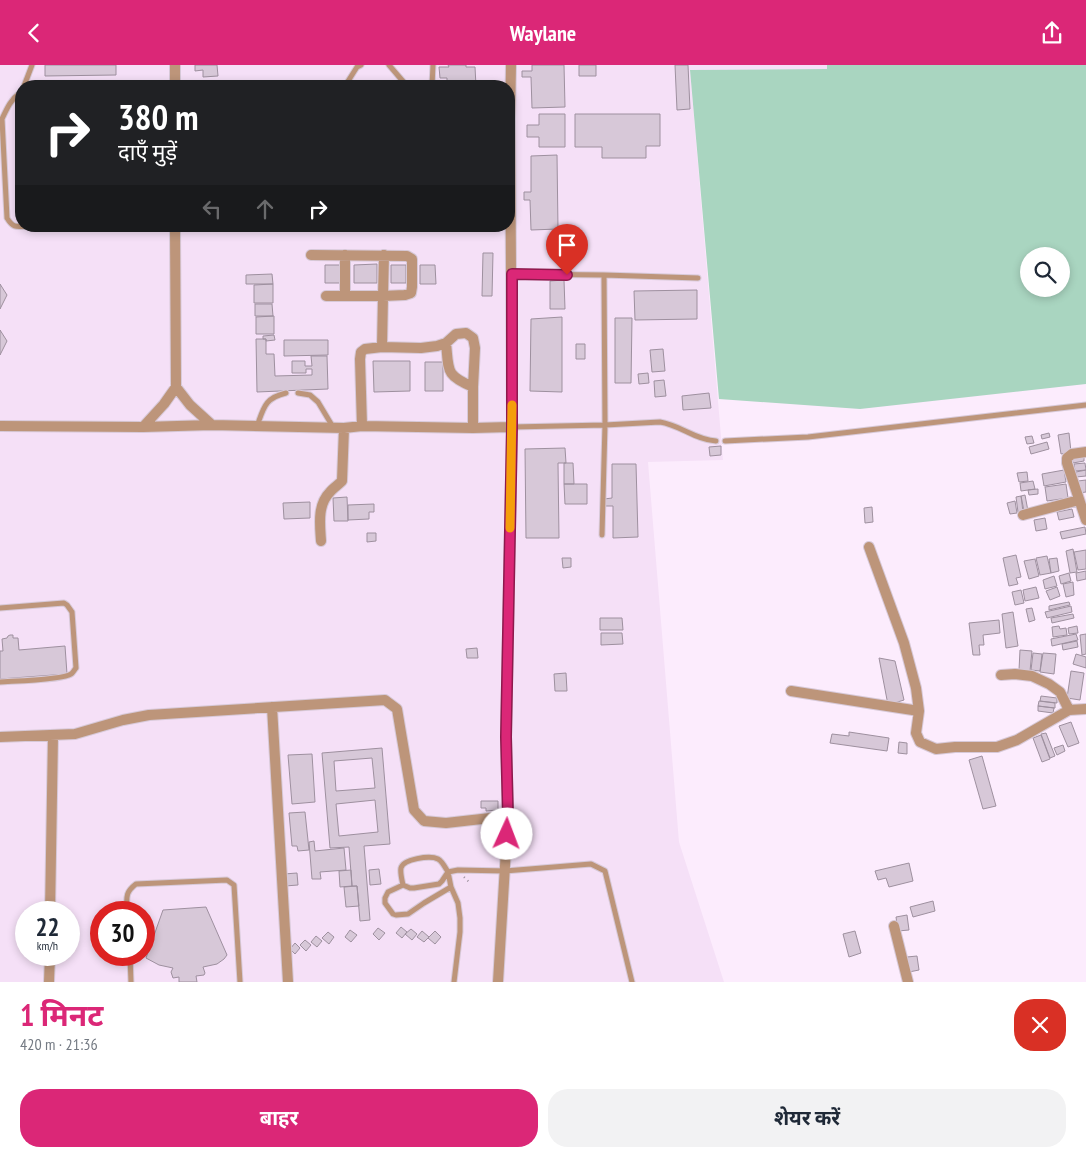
<!DOCTYPE html>
<html lang="hi">
<head>
<meta charset="utf-8">
<style>
  :root { --surface:#fff; --page:#f2f2f3; --text:#1f2937; --muted:#747a83; --accent:#db2777 }
  body { margin:0; font-family:"PT Sans Narrow","Noto Sans Devanagari",sans-serif; background:var(--page); color:var(--text); height:100vh; display:flex; flex-direction:column; font-size:19px; white-space:nowrap }
  * { box-sizing:border-box; margin:0 }
  p { font-size:16px; color:var(--muted) }
  .icon { flex:none; width:28px; height:28px; fill:none; stroke:currentColor; stroke-width:2; stroke-linecap:round; stroke-linejoin:round }
  .map { position:relative; height:917px; overflow:hidden }
  .sheet { display:flex; flex-direction:column; background:var(--surface); flex:1 }
  .sheet>* { flex:none }
  .hud { position:absolute; left:15px; top:15px; width:500px; height:152px; border-radius:20px; box-shadow:0 2px 8px #0003; background:#202124; color:#fff; overflow:hidden }
  .fabs { position:absolute; left:1020px; top:182px; display:grid; gap:10px }
  .fabs a { display:grid; place-items:center; width:50px; height:50px; border-radius:50%; background:var(--surface); box-shadow:0 2px 8px #0003; font-size:25px }
  .speed { position:absolute; left:15px; top:836px; display:flex; gap:10px; font-size:25px; font-weight:700; text-align:center }
  .speed>* { display:grid; place-content:center; width:65px; height:65px; border-radius:50%; background:var(--surface); box-shadow:0 2px 8px #0003; line-height:1 }
  .speed small { font-size:12px; font-weight:400 }
  .speed .limit { border:8px solid #d22; background:#fff; color:#111 }
  .pin { position:absolute; display:grid; place-items:center; width:42px; height:42px; color:#fff; margin:-51px -21px; border-radius:50% 50% 50% 0; rotate:-45deg; box-shadow:0 0 5px #0007 }
  .pin .icon { rotate:45deg }
  .me { position:absolute; width:55px; margin:-28px; rotate:2deg; stroke-linejoin:round; filter:drop-shadow(0 0 4px #0008) }
  .turn { display:flex; align-items:center; gap:18px; height:105px; padding:0 20px; font-size:22px }
  .turn .icon { width:65px; height:65px; stroke-width:2.5 }
  .turn b { display:block; font-size:35px; line-height:42px }
  .lanes { display:flex; align-items:center; height:48px; padding:0 20px; background:#0003; justify-content:center; gap:25px; direction:ltr }
  .lanes .off { opacity:.35 }
  .round { display:grid; place-items:center; flex:none; width:52px; height:52px; border-radius:20px; background:var(--page) }
  .head { display:flex; align-items:center; justify-content:space-between; height:85px; padding:0 20px }
  h1 { font-size:30px; font-weight:700; line-height:38px; color:var(--accent) }
  .primary-button { display:flex; gap:10px; margin-top:auto; padding:10px 20px }
  .primary-button a { flex:1; height:58px; border-radius:20px; background:var(--accent); color:#fff; font-size:20px; font-weight:700; line-height:58px; text-align:center }
  .primary-button a+a { background:var(--page); color:var(--text) }
  header { display:flex; justify-content:space-between; align-items:center; height:65px; padding:0 20px; background:var(--accent); color:#fff; font-size:22px; font-weight:700 }
  .map>svg:first-child { display:block }
</style>
</head>
<body>
<header><svg class="icon" aria-label="back" viewBox="0 0 24 24"><path d="M15 5l-7 7 7 7"/></svg>Waylane<svg class="icon" aria-label="share" viewBox="0 0 24 24"><path d="M12 15V3M7 8l5-5 5 5M5 13v7h14v-7"/></svg></header>
<div class="map">
<svg width="1086" height="917" viewBox="0 0 1086 917">
  <rect width="100%" height="100%" fill="#fcecfd"/>
  <path fill="#f5e0f7" fill-rule="evenodd" d="M0,0H827V4L690,5L723,395L648,397L679,777L724,917H0ZM21,21H509V161H21ZM26,848H69V890H26ZM101,848H144V890H101Z"/>
  <path fill="#a9d5c0" fill-rule="evenodd" d="M827,0H1086V319L860,344L719,334L690,5L827,4ZM1029,191H1061V224H1029Z"/>
  <path fill="#d7c8d8" stroke="#9e909f" fill-rule="evenodd" d="M45,0H116V10L45,11Z
    M195,0H217L218,11L203,12V5L195,6Z
    M448,0H466V2H475L476,21H480H449V17H447V13H440L439,2H449Z
    M532,0H564L565,42L532,43L531,12H522V6H532Z
    M579,0H596V11H579Z
    M675,0H688L690,44L677,45Z
    M539,49H565V82H539V72H527V60H539Z
    M575,49H660V81H646V93H602V82H575Z
    M557,90L558,164L531,165L530,135H524V127H531V91Z
    M483,188H493L492,231H482Z
    M377,199V218H354V200Z
    M325,200H340V218H325Z
    M391,200H406V218H391Z
    M420,200H435L436,219H420Z
    M272,209L273,219H246V210Z
    M564,215L565,244H550V216Z
    M0,219L7,230L0,244Z
    M273,219V238H254V220Z
    M697,225V254L635,255L634,226Z
    M255,239H272L273,251H255Z
    M274,251V269H256V252Z
    M562,252V327L530,326L531,254Z
    M615,253H632L631,318H615Z
    M0,265L7,276L0,290Z
    M274,270L275,275L266,276V274H263V271Z
    M256,274H266V289H274L275,311L312,310V304H306V308H292V296H305V301H312L311,291H327L328,324L257,327Z
    M284,275H328V290L284,291Z
    M576,279H585V294H576Z
    M663,284L665,306L652,307L650,285Z
    M373,296H410V326L374,327Z
    M425,297H443V326H425Z
    M648,308L649,318L639,319L638,309Z
    M664,315L666,331L655,332L654,316Z
    M709,328L711,343L683,345L682,331Z
    M1049,368L1050,372L1042,374L1041,370Z
    M1069,368L1071,387L1061,389L1058,370Z
    M1032,371L1034,378L1027,379L1025,372Z
    M1047,377L1049,384L1031,389L1029,382Z
    M721,381V390L710,391L709,382Z
    M565,383L566,398H558L559,473H526L525,384Z
    M1084,392V396L1073,398L1072,394Z
    M564,398H573L574,419H564Z
    M1085,398L1086,405L1075,406L1074,399Z
    M612,399H636L638,472L613,473V441H605L604,434L612,433Z
    M1064,405L1066,417L1044,421L1042,409Z
    M1086,405V411L1076,412V407Z
    M1027,407L1028,416L1019,417L1017,408Z
    M1086,415V427L1079,428L1078,416Z
    M1033,416L1035,424L1021,426L1020,418Z
    M564,419H587V439H565Z
    M1066,419L1068,433L1047,436L1045,422Z
    M1038,424V429L1029,430L1028,425Z
    M1025,430L1028,446H1024L1021,431Z
    M1021,431L1023,447H1018L1016,432Z
    M347,432L348,456H334L333,433Z
    M1015,436L1017,448L1010,449L1007,438Z
    M310,437V453L284,454L283,438Z
    M374,439V447H369V454L348,455V440Z
    M872,442L873,457L865,458L864,443Z
    M1072,444L1074,452L1059,455L1057,447Z
    M1045,453L1047,464L1036,466L1034,455Z
    M1085,462L1086,469L1062,474L1060,467Z
    M367,468H376V476L367,477Z
    M1073,484L1077,507L1070,508L1066,486Z
    M1086,485V504L1078,505L1074,487Z
    M1016,490L1021,512L1016,513L1018,519L1009,521L1003,493Z
    M1047,491L1051,508L1040,510L1036,493Z
    M562,493H571V502L563,503Z
    M1057,493L1059,506L1051,508L1049,494Z
    M1035,494L1039,511L1029,514L1024,496Z
    M1086,506V514L1077,516L1076,508Z
    M1069,508L1071,516L1061,519L1059,511Z
    M1054,511L1057,521L1045,524L1043,515Z
    M1073,517L1074,530L1066,532L1063,519Z
    M1036,522L1039,533L1025,536L1023,525Z
    M1057,522L1060,531L1050,535L1046,526Z
    M1021,525L1024,538L1015,540L1012,527Z
    M1069,537L1070,540L1049,545V541Z
    M1071,541L1072,547L1047,553L1045,547Z
    M1032,543L1035,555L1029,557L1026,544Z
    M1013,547L1018,581L1006,583L1002,549Z
    M1073,549L1074,553L1052,558L1051,553Z
    M600,553H622L623,565H600Z
    M999,555L1000,568L983,570L984,580H979L980,590H973L969,558Z
    M1059,561L1060,564L1066,563L1067,570L1053,572L1052,562Z
    M1077,561L1078,568L1069,569L1068,563Z
    M601,568H622L623,579L601,580Z
    M1076,569L1078,575L1052,581L1051,574Z
    M1086,569V589L1082,590L1080,570Z
    M10,570H13V573H18L19,585L65,581L67,609L0,614V586H3L2,574L7,573L8,571Z
    M1077,576L1078,582L1063,585L1062,579Z
    M477,583L478,593H467L466,584Z
    M1020,585L1032,586L1030,606L1019,605Z
    M1033,588L1042,589L1040,606L1031,605Z
    M1043,588L1056,589L1054,609L1040,607Z
    M1076,589L1086,592V603L1073,599Z
    M879,593L895,596L904,635L888,640Z
    M1071,606L1084,608L1080,635L1067,633Z
    M566,608L567,626H555L554,609Z
    M1041,631L1057,633V638L1040,636Z
    M1039,636L1055,638V643L1038,641Z
    M1038,641L1054,643L1053,648L1038,646Z
    M1071,657L1079,678L1068,682L1059,661Z
    M849,667L889,673L887,686L830,678L832,669L849,671Z
    M1046,668L1055,691L1050,693L1041,669Z
    M1041,670L1050,694L1042,697L1033,673Z
    M899,677L907,678V689L898,688Z
    M1063,680L1065,686L1057,690L1054,683Z
    M382,683L390,779L364,781L370,855L360,856L357,821H352L349,782L330,783L322,688ZM372,693L375,723L336,726L334,696ZM375,735L378,767L339,771L336,739Z
    M312,689L315,737L292,739L288,690Z
    M982,691L996,741L983,744L969,695Z
    M481,736H498V745L486,746V743H481Z
    M305,747L309,785L298,786L297,781H292L289,748Z
    M314,776L315,786L344,783L346,805L320,807L321,814H312L309,777Z
    M909,798L913,816L889,822L886,813L878,815L875,806Z
    M379,804L381,819L370,820L369,805Z
    M351,805L352,821L340,822L339,806Z
    M297,808L298,820L285,821L284,809Z
    M357,821L359,841L346,842L344,822Z
    M933,836L935,846L913,852L910,842Z
    M206,842L227,890L224,894L217,899L203,902L205,908L204,910L196,911L197,917H179V912L173,913L171,907L173,903L159,900L146,893L163,845Z
    M907,850L909,865L898,866L896,852Z
    M401,862L407,867L402,873L396,868Z
    M378,863L385,868L379,875L373,869Z
    M411,864L417,869L412,875L405,869Z
    M350,865L357,870L351,877L345,872Z
    M422,866L429,872L424,877L417,872Z
    M435,866L441,872L435,879L428,873Z
    M855,866L861,888L849,892L843,869Z
    M328,867L334,872L329,879L322,873Z
    M316,871L322,876L317,882L311,877Z
    M305,875L311,880L306,886L300,880Z
    M295,878L300,883L295,889L290,884Z
    M917,891L919,905L909,907L907,892Z"/>
  <g fill="none" stroke-linecap="round" stroke-linejoin="round">
    <defs>
      <path id="service" d="M389,0L407,21
        M24,21L32,0
        M345,21L357,2L361,0
        M432,21L433,0
        M21,27C11,34 7,43 2,54L7,153C13,163 16,162 27,161
        M512,209L604,210L605,360L660,357C680,360 696,375 716,376
        M604,210L698,213
        M298,328L310,330L318,337L333,362
        M257,361C264,342 265,333 286,328
        M512,362L605,360L602,470
        M725,376L808,372L1086,340
        M0,543L64,538L67,540L72,547L76,603C74,605 73,608 71,609C63,615 13,616 0,617
        M448,807L442,816L439,819L414,823H410L403,820C402,815 400,808 401,803C403,794 430,790 438,794C442,796 445,802 448,807L458,805L506,806L591,799L605,806L632,917
        M448,807L451,822L458,838L460,853V867L454,917
        M403,820L388,827L385,833V838L393,849L396,850L408,849L424,838L451,822
        M127,848C127,834 124,828 136,819L227,815L234,820L240,917
        M130,890L131,917"/>
      <path id="minor" d="M175,0V21
        M175,161L176,322L190,340L212,360
        M311,190L407,191L412,194V222L411,228L405,230L383,231L382,282L421,283L437,281L446,278L456,269L466,268L473,273L475,283L473,322V363
        M326,231H383L384,190
        M345,231V190
        M446,278C449,306 445,310 473,322
        M0,361L143,362L212,360L344,363L362,361L473,363L512,362
        M362,361L360,294L361,287L365,284L382,282
        M143,362L164,339L176,322
        M1086,387L1072,389L1067,393V398L1086,455
        M1023,450L1079,435
        M321,476C320,460 317,440 330,427C333,423 338,420 342,416L344,363
        M869,482L904,578L916,623L919,646L916,668L920,677L936,684L955,682H997L1017,675L1069,645
        M1001,610L1015,609L1032,611L1049,619L1060,627L1069,645L1086,644
        M791,626L919,646
        M272,642L288,917
        M0,672L75,669L123,655L149,650L385,635L397,644L414,745L424,756L446,758L508,751
        M50,848L53,670
        M894,861L908,917
        M49,917L50,890
        M498,917L508,751L506,672L512,362L510,54L511,0"/>
    </defs>
    <use href="#service" stroke="#d7c9d8" stroke-width="7"/>
    <use href="#minor" stroke="#d7c9d8" stroke-width="12"/>
    <path stroke="#9a8f9b" stroke-width="2" stroke-dasharray="1 4" stroke-linecap="butt" d="M464,812L470,818"/>
    <use href="#service" stroke="#bd957a" stroke-width="5"/>
    <use href="#minor" stroke="#bd957a" stroke-width="10"/>
  </g>
  <g fill="none" stroke-linecap="round" stroke-linejoin="round">
    <defs>
      <path id="route" d="M507,769L508,751L506,672L512,362V209L567,210"/>
    </defs>
    <use href="#route" stroke="#8e194d" stroke-width="12"/>
    <use href="#route" stroke="#db2777" stroke-width="9"/>
    <path stroke="#f59e0b" stroke-width="9" d="M510,463L512,340"/>
  </g>
</svg>
<div class="fabs">
<a><svg class="icon" aria-label="search" viewBox="0 0 24 24"><circle cx="10" cy="10" r="6"/><path d="M15 15l6 6"/></svg></a>
</div>
<div class="speed"><div>22<small>km/h</small></div><div class="limit">30</div></div>
<div class="pin" style="left:567px;top:210px;background:#d93025"><svg class="icon" aria-label="arrive" viewBox="0 0 24 24"><path d="M6 21V4h12l-3 4 3 4H6"/></svg></div>
<svg class="me" style="left:507px;top:769px" viewBox="-20 -20 40 40"><circle r="19" fill="#fff"/><path d="M0-13L10 11 0 6-10 11z" fill="#db2777"/></svg>
<div class="hud">
<div class="turn"><svg class="icon" aria-label="right" viewBox="0 0 24 24"><path d="M7 20v-9h11M14 6l5 5-5 5"/></svg><div><b>380 m</b>दाएँ मुड़ें</div></div>
<div class="lanes"><svg class="icon off" aria-label="left" viewBox="0 0 24 24"><path d="M17 20v-9H6M10 6l-5 5 5 5"/></svg><svg class="icon off" aria-label="ahead" viewBox="0 0 24 24"><path d="M12 20V5M6 11l6-6 6 6"/></svg><svg class="icon" aria-label="right" viewBox="0 0 24 24"><path d="M7 20v-9h11M14 6l5 5-5 5"/></svg></div>
</div>
</div>
<section class="sheet">
<div class="head"><div><h1>1 मिनट</h1><p>420 m · 21:36</p></div><a class="round" style="background:#d93025;color:#fff"><svg class="icon" aria-label="close" viewBox="0 0 24 24"><path d="M6 6l12 12M18 6L6 18"/></svg></a></div>
<div class="primary-button"><a>बाहर</a><a>शेयर करें</a></div>
</section>
</body>
</html>
